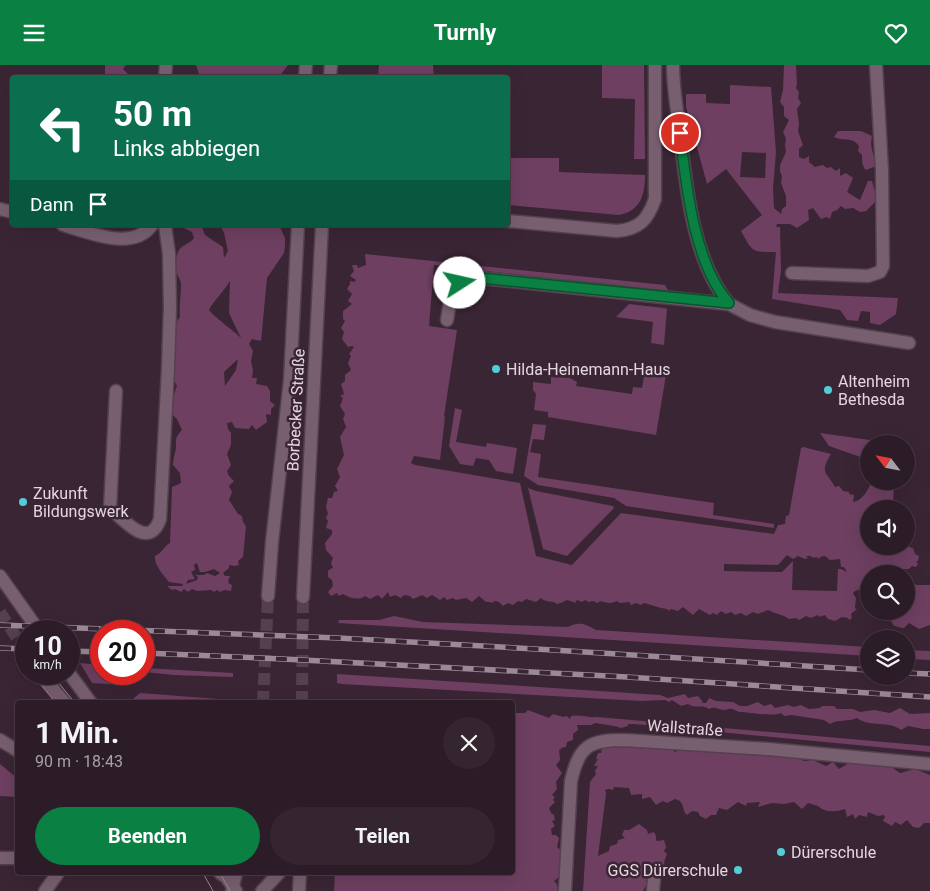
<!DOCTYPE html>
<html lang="de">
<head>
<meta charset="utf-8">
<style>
  :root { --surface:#2c1c27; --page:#34252f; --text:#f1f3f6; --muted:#a6a1a7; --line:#483a44; --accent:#0b8043 }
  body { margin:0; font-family:Roboto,sans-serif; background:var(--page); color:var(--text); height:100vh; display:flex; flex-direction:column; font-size:19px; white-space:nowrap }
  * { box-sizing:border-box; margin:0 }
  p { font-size:16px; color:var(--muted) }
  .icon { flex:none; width:28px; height:28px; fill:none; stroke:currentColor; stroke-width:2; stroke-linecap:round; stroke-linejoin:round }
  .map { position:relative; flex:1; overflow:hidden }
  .sheet { position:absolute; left:15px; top:635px; width:500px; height:175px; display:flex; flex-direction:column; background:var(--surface); border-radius:5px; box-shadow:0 5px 20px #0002,0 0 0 1px var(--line) }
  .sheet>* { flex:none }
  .hud { position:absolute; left:10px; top:10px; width:500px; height:152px; border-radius:5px; box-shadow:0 5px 20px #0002,0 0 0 1px var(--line); background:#0b6e4f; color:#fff; overflow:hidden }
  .needle { width:32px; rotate:302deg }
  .buttons { position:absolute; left:860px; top:370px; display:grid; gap:10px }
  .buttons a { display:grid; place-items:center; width:55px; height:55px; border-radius:50%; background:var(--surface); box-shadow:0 5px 20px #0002,0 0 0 1px var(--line); font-size:25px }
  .speed { position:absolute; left:15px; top:555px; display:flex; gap:10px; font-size:25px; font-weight:700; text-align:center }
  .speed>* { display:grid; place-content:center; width:65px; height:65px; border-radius:50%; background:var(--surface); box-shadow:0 5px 20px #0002,0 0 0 1px var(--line); line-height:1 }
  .speed small { font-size:12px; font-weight:400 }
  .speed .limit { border:8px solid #d22; background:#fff; color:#111 }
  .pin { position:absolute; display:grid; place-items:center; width:42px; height:42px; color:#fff; margin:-21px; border:2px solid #fff; border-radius:50%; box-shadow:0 1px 5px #0007 }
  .me { position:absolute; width:55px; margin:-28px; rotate:80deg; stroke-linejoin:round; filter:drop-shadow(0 0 4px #0008) }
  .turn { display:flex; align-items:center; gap:18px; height:105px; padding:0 20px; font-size:22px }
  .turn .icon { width:65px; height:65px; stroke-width:2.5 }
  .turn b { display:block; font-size:35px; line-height:42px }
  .then { display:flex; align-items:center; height:48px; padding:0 20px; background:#0003; gap:10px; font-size:19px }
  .round { display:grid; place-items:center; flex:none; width:52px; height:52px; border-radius:26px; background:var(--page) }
  .head { display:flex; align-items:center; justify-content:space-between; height:85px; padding:0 20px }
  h1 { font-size:30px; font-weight:700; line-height:38px }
  .primary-button { display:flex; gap:10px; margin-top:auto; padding:10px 20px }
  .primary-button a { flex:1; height:58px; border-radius:30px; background:var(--accent); color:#fff; font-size:20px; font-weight:700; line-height:58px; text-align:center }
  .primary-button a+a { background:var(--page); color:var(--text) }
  header { display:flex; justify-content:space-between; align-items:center; height:65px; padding:0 20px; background:var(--accent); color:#fff; font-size:22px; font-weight:700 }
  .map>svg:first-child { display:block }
</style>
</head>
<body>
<header><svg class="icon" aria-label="menu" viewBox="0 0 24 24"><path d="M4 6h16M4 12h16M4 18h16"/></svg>Turnly<svg class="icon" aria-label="heart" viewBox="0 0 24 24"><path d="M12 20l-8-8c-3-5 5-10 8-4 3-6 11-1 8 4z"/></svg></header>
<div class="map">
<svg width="930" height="826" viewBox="0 0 930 826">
  <rect width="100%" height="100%" fill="#3a2534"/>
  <path fill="#6e3f61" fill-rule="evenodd" d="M105,0H126L123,4L130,11L105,12Z
    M196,0H288L279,12H200Z
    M379,0H433L434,12H378Z
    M602,0H644L645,94H634L635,34L602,33Z
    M784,0H796L797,19L796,23L799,27L798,33L801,38L797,44L799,59L798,66L803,80L799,84V92L804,94L809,91V97L815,102L823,100L827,103L831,102L836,106L840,103V111L846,108L853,113L847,127L860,135L868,116H872L876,130L875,137L866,146L860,147L853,143L845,144L841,141L837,145L832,147L830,154L827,152L821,154L813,143L808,145L809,155L797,163L790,159H777L776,162H780L781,206L778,228L898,233L896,249L880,260L870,258V247L861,246L858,256L847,255L840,245L772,234L776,187C752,187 753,188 741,166L762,150L726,104L707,119L686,42V29H706V38L730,39V20L771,22L776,87L773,124L774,143L781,149L782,144L786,141V131L781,118L782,111L780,106V100L786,87L785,81L786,74L783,67L789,55L784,51V42L780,37L783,25ZM742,87L766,88L765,113L740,112Z
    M838,66H861L872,71C869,85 875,89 876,101L866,105C862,102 862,95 862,90L858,86L859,81C852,71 844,77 834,72Z
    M508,93H559V107L645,110C645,129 641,146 619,150L508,140Z
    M182,160H201L205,170L223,182L224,193L228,186L224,168L220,160H277L281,164L285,173V181L284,188L267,213L261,276L252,274L249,279L253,286L251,296L253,305L252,313H257L256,319L267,321L270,326V336L275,340L271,344V350L266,349L267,357L256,365L252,360L249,364L235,363L232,357L227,358L228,364L231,368V380L227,389L231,400L227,406L229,411L234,416L229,421L232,427L229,435L238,449L242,451L243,457L246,461L243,492L238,496L239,500L235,501L229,500V503L223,508L225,511H230L228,516L229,517L228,518L232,520L231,526L224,525L220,527L217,525L214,527L211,525L197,526L192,524L188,527L184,524L181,527L175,524L172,525L167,521H182L183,519L169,517C163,509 154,500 155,491C163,487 164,481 170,478L172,422L181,418L180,408L173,400C173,394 175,388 176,383C176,373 175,373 182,365L177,354L168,346L177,321L174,315L166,306L161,279L180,252C179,241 181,231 181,220C181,214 177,210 175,205C174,199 177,190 179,185C183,179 190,179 194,173L192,167L184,163ZM230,216L229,248L241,273C234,266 213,251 209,245C212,238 225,225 230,216ZM238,294L236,305L225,321L224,307ZM197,498L200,507H205L214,504L220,508L215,511L207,508L204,510H195L198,512L197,515L186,519L188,515L195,514L191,507L195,505L194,500Z
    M365,189L665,220L669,227L434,200L429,261L457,265L444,351L445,352L440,395L414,391L411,398L415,400L520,418L536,491L572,500L621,448L774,469L778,460L785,459L786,451L789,450L801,383L803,382L831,389C819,409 827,407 835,422L839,421L843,426L849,427V429L854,430L853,437C863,435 868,425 872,416H894L893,444H869V481H906V479L907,481L913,483L915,489L919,491L918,496H916L918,499L916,502L912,501L909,504H904L902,507L893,505L887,508L883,506L882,507L886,509H869V524L863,526L861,524L855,526L853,528L856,533L855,543L857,544L851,549L852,553L849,555L848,553L842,552L835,556L828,554L825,550L819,552L818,550L811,553L806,551L799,555L796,553L789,554C782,549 775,549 768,545L758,549L753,547L746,551L741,548L735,550L731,547L726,549L721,546L717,550L713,548L710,550L699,544L693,550L683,542L678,546L671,544L669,546L667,544C659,543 653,540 644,538L641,540L636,538L631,540L629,537L620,538L617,536C611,539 607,538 600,536L598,538L593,536L589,537L585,535L582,537L577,535L575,538C565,532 566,537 557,539C552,535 546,538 541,533L536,537L526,534L522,537L518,536L513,540L508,538L503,541L499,537L495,536L492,538L491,537H486L479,531L472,537L466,533L456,535L453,533L447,535L444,532L440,535L432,530L427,533L422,530L413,534L410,531L404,530L401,533L395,530L390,532L388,527L382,534L378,530L370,534L365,531C359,536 350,533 343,529L339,531L337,528L331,531L328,527L333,521L332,515L328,512V506L330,504L333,503L331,498L333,493L326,485L325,478L332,469V465L326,463L328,456L326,453L328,448L326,442L328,433H332L334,427L338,426L335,421L340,412L337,404L344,390L340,372L346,362L343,354L345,349L340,341L343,333L340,331L344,329L341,319L345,316V310L351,305L348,298L351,291L349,289L354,282L352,281L348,282L342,274L344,267L341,263L345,256L343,254V246L352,239L348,236L352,229L347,224L350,219V216L354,217L356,215L350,211L354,206L352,200H357L358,203L366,200ZM787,490L793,494L798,491L805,494L808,493L806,491H810L814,493L816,492L819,494L820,492L825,491L830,495L840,494L841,502H844L847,507L841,504H838L837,526L792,525L793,496L782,507L724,506V499L778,500Z
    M629,239L664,243L667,244L664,280L651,278L653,257L616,252Z
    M646,300L667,304L656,370L548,352V347L534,345L536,329L533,325V317L551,319V312L570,313L577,317L576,321L632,329L633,322L642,323Z
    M455,343L462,345L456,377L486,382L487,378L517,383L513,409L496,406L489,395L476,393L473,401L460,399L449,381Z
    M533,359L546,360L544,375L533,374L530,387L541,389L538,412L714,438L713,450L774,459V463L626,441L614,433L538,420L524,411Z
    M820,368L877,376V379H869V395L829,381Z
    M528,423L536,426L613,441L614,443L567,491L543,484Z
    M906,516L917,520H930V560L919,564L909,558L904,563C900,563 896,561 893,560L890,553H887L886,546H906Z
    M394,551L423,557L568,562C580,556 585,559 596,565L869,582V591L338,558L339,555H379Z
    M906,585L930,586V595L906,594Z
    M80,598L101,600V609H126L124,620L92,618Z
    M144,603L233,608V612L174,610L144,607Z
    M337,609L660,630L668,633L685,629L688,633L698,631L703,637H701L703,638H706L709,633L716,636L733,637L740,641H747L758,637L764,641L771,639L775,643L788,640L794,642L801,640L809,644L820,643L822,641H834L837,644H853L860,647L874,645L890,648L900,643L910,649L930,648V664H923L908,661L901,665C888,655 871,663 857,653C848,657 838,654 830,659L824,655L792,650L784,651L781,648C773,652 749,647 739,647C736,646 734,644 732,644C729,643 726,645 724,645C718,644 714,641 709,644C702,639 695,644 688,639L681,641L672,635L669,637L665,635L641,636L342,619L337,618Z
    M140,628L231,635V637H133L134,633Z
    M528,645L549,653L553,649L563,652L567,651L570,654L571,651C580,649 588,653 597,652L930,681V687L634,659H628V661L621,663C617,661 602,659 595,658L591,660H577L578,665L573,669V675L567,677L566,682L561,683L560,686L559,684L560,695L556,700L562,708L556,717L557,724L552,730L555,732L553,735L555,737L549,743L551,748L554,750L555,755L552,756L555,761L551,764L552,770H556L559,773L557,782L562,786L561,794L559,798L561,801L563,811L559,812L554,816L557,819L558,826H334L335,808H512L513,648H525Z
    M611,680L672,684L675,687L682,683H785L804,696L813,695L826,701L833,697L839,704L854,695L890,701L900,708L915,704L930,710V758H924L919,763L913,762L907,755L901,760L895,757L892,761L883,756L885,752L884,750L878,751L868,747L867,752L859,750L855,754L853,749L847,752L845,744C836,747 825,748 818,741L808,738L802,744L794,737L784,739L772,738L758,742L760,737L747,738L746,741L738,737L727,745L719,743L716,750H711L706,754L700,751L698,747L692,746L687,750L685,748C682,742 684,736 675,734L667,738L663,736L656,740L650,732L642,734V729L631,730L629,723L614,722L613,725L609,724L605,725L606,729L598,791L609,786L610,781L617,779L618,775L625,773L622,770L624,765H629L639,759L647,765L648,769L654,767L656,771V775L657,776L664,775L666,782L664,786L667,789L664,797L665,801L659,807L660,809L657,812H648L646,816L648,818V821H646L643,826H583L590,717L596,709L595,706L598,701H594L598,694H596L598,688H601L602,682Z
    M0,699L17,713V732L0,731Z"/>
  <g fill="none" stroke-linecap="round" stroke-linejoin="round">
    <path stroke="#54404e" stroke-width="12" stroke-dasharray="12 6" stroke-linecap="butt" d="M0,547L26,587
      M41,609L47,617"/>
    <path stroke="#54404e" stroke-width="12" stroke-dasharray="12 6" stroke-linecap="butt" d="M263,638L268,531
      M302,638L303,532"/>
    <defs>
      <path id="lane" d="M673,0C673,23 677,45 680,68C686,122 693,196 729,239
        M165,12L166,0
        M0,144L12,147
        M508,156L617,166C640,164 648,154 655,134V0
        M63,160C88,167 133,187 152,160
        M792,208L868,211L880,207L883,201L882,105L876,0
        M447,255C451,231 451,213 481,213L729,239L750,250L775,257L909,278
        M116,326L110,443C124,455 149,486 160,454L168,304L170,243L169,189L165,160
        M0,675L18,686
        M45,826L58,808
        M653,826L654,814"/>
      <path id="street" d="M0,511L39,566
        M69,608L91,638
        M47,617L65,638
        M0,793H18
        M220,808L226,812L236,826
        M262,826L279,808
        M565,826L571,716C579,680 590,675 624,675L768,684L930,699"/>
      <path id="secondary" d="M305,12L306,0
        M330,12L331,0
        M268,531L272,477L290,315L298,160
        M303,532L322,160
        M232,826L236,808
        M299,826L300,808"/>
    </defs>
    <use href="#lane" stroke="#54414e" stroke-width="15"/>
    <use href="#street" stroke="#54414e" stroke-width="15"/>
    <use href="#secondary" stroke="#54414e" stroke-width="15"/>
    <use href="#lane" stroke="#785f70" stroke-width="12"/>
    <use href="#street" stroke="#785f70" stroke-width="12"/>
    <use href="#secondary" stroke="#785f70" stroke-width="12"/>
    <path stroke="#9b8a96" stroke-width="1" d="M39,617L56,638
      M58,617L75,638
      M203,808L213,826
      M220,808L230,826"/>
    <defs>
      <path id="rail" d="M0,560L338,573L553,585L869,605
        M0,583L26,584
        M69,586L101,587
        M144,588L283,594L627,612L930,632
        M906,608L930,609"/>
    </defs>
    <use href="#rail" stroke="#9b8a96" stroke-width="5.5"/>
    <use href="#rail" stroke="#3a2534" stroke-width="4" stroke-dasharray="11" stroke-linecap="butt"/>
  </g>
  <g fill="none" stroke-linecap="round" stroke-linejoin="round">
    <defs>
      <path id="route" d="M460,218L470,214L481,213L729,238C694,199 686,120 680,68"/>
    </defs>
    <use href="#route" stroke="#07532c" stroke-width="12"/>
    <use href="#route" stroke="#0b8043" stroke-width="9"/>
  </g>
  <g fill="#52ccd6" stroke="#3a2534" stroke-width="2">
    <circle cx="496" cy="304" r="5"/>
    <circle cx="828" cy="325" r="5"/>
    <circle cx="23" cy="437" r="5"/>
    <circle cx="781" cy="787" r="5"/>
    <circle cx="738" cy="805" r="5"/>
  </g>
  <g text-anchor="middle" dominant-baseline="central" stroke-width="5" stroke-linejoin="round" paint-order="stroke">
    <g font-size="16" fill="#e4d6e0" stroke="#3a2534" text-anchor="start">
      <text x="506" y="304">Hilda-Heinemann-Haus</text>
      <text x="838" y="316">Altenheim<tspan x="838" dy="18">Bethesda</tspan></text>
      <text x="33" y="428">Zukunft<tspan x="33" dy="18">Bildungswerk</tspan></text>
      <text x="791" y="787">Dürerschule</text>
      <text x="728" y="805" text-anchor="end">GGS Dürerschule</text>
    </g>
    <g font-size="16" fill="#e4d6e0" stroke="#3a2534">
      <text transform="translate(296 345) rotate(-87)">Borbecker Straße</text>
      <text transform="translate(685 663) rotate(4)">Wallstraße</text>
    </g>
  </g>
</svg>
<div class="buttons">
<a><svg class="needle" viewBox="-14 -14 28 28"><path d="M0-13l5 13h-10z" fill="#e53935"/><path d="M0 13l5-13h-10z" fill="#a6a1a7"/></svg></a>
<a><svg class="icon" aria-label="sound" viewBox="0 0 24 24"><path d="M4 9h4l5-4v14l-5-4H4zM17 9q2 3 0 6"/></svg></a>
<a><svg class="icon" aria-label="search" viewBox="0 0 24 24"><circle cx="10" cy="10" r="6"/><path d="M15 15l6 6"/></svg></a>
<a><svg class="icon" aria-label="layers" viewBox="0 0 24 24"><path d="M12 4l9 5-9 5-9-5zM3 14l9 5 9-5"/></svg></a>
</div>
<div class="speed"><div>10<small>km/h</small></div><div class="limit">20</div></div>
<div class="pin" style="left:680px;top:68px;background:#d93025"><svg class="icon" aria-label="arrive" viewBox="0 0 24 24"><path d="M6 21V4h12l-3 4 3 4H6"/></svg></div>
<svg class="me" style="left:460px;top:218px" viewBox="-20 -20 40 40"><circle r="19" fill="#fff"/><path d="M0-13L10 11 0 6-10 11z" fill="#0b8043"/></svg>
<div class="hud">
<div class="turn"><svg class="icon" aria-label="left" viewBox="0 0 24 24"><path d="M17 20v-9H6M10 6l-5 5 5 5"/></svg><div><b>50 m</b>Links abbiegen</div></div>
<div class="then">Dann<svg class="icon" aria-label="arrive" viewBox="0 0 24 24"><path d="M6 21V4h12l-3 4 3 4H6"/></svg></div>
</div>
<section class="sheet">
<div class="head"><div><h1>1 Min.</h1><p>90 m · 18:43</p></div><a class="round"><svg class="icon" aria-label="close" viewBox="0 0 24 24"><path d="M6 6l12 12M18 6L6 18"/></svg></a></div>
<div class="primary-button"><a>Beenden</a><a>Teilen</a></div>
</section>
</div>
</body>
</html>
